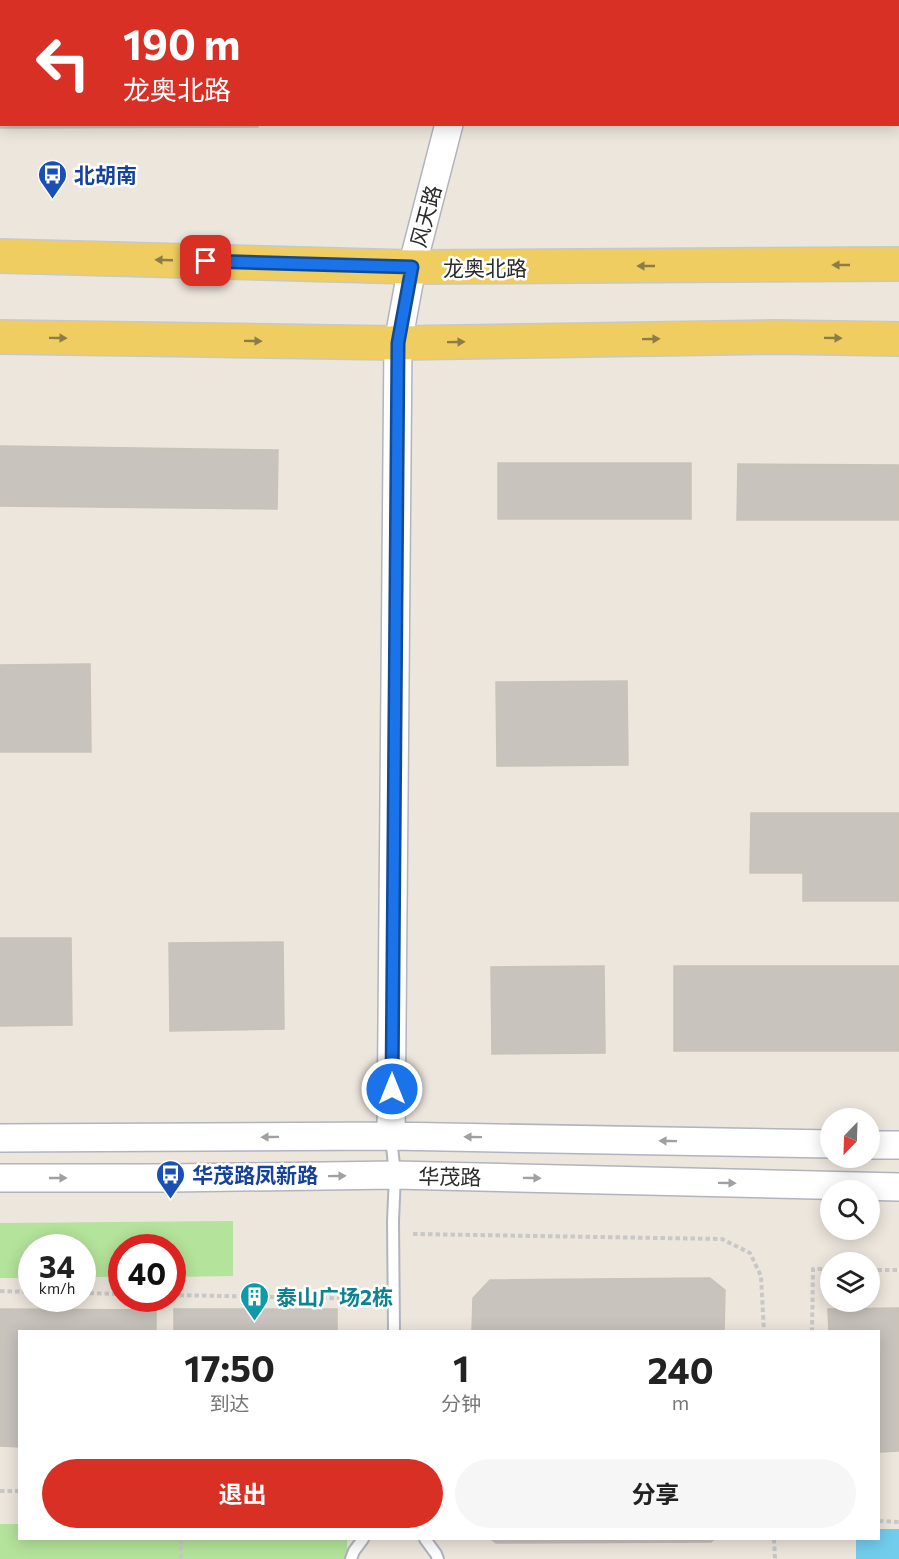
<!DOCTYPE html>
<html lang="zh">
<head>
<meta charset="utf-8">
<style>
  :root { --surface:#fff; --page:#f6f6f6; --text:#222; --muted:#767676; --accent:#d93025 }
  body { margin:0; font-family:Commissioner,"Noto Sans SC",sans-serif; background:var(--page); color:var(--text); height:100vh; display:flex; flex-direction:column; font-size:22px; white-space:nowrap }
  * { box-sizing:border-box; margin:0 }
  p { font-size:20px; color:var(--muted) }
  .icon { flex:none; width:33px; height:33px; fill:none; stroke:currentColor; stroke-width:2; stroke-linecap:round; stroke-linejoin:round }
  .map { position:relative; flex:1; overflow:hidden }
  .sheet { position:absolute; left:18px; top:1330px; width:862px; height:210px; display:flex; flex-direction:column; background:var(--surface); border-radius:0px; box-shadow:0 3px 15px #0003 }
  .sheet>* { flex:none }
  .hud { position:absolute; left:0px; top:0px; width:900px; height:126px; box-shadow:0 3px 15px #0003; background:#d93025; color:#fff; overflow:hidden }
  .needle { width:39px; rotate:203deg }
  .controls { position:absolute; left:820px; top:1108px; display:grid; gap:12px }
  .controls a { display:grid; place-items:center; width:60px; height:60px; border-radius:50%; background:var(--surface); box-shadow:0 3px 15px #0003; font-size:30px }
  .speed { position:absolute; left:18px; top:1234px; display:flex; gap:12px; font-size:30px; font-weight:700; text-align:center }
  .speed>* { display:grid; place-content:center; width:78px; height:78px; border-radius:50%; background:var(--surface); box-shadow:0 3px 15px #0003; line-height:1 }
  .speed small { font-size:15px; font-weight:400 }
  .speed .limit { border:9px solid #d22; background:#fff; color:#111 }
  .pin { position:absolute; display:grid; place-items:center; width:51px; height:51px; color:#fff; margin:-26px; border-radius:12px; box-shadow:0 3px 9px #0006 }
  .me { position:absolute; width:66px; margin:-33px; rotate:0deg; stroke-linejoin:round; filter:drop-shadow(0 0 4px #0008) }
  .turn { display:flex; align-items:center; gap:21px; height:126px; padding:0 24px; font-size:27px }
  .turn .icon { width:78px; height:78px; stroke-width:2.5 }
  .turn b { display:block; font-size:42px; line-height:51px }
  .eta { display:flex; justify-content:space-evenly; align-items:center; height:102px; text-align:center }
  .eta b { font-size:36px; font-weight:700; line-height:42px }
  .button { display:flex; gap:12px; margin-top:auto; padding:12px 24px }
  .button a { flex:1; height:69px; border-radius:36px; background:var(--accent); color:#fff; font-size:24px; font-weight:700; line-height:69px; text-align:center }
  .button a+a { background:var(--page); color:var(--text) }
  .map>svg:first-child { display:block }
</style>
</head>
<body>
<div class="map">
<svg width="899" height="1559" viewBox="0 0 899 1559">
  <rect width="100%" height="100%" fill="#ede6dd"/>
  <path fill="#b4e39b" d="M233,1221V1276L173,1277L172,1248H122L121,1277H83L82,1248H32L31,1278H0V1223Z
    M0,1524H19L20,1539H347V1559H0Z"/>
  <path fill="#72cded" d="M879,1529H899V1559H856V1539H879Z"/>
  <path fill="#c8c3bd" stroke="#c8c2b7" stroke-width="1.5" d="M779,0H892V2H785Z
    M0,60H2V124H258V127L0,128Z
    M0,446L278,450L277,509L0,506Z
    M498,463H691V519H498Z
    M738,464L899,465V520H737Z
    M90,664L91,752H0V665Z
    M627,681L628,765L497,766L496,682Z
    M751,813H899V901H803V873H750Z
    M0,938H71L72,1025L0,1026Z
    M283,942L284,1029L170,1031L169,943Z
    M604,966L605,1053L492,1054L491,967Z
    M674,966H899V1051H674Z
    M710,1278L725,1290L724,1332H472L473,1298L490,1280Z
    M899,1308V1451L879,1452V1332H829L828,1309Z
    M0,1309L156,1310V1332H20V1447L0,1446Z
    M174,1309H337V1332H174Z
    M491,1539H714L711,1542L496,1543Z"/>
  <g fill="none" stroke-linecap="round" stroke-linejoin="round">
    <defs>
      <path id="service" d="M391,1137L395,1175L393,1221L394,1332
        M425,1539L436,1554L438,1559
        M351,1559L354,1551L363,1539"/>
      <path id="tertiary" d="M481,2V0
        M391,1136L398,343L412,267L449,124
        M0,1138L391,1136L831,1144
        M870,1145H899
        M0,1178H171L395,1175L899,1187"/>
      <path id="primary" d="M0,256L412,267L899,264
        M0,337L398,343L775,337L899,339"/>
    </defs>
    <use href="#service" stroke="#b1b4be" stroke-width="14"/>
    <use href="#tertiary" stroke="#b1b4be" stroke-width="30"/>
    <use href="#primary" stroke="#c8c8c8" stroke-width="36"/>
    <path stroke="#c8c8c8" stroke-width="4" stroke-dasharray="4.5 3" stroke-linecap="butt" d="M413,1234L722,1239L750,1253L761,1276L764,1332
      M870,1270H899
      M0,1291L32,1292
      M82,1293L122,1294
      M172,1295L376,1299
      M812,1332L813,1269H831
      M0,1491H20
      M879,1521L899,1522
      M181,1539V1559
      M774,1539L775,1559"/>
    <use href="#service" stroke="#fff" stroke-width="10"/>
    <use href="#tertiary" stroke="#fff" stroke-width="27"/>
    <use href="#primary" stroke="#efcd60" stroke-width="33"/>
  </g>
  <defs><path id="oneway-solid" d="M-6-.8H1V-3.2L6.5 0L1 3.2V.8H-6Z" transform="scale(1.5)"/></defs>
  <g fill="#8d7c46">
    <use href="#oneway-solid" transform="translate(164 260) rotate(-178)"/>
    <use href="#oneway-solid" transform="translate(841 265) rotate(180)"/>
    <use href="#oneway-solid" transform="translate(646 266) rotate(180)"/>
    <use href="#oneway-solid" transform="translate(58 338) rotate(1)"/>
    <use href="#oneway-solid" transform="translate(833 338) rotate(1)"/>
    <use href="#oneway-solid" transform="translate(651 339) rotate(-1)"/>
    <use href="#oneway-solid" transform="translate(253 341) rotate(1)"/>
    <use href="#oneway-solid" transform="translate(456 342) rotate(-1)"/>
  </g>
  <g fill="#a0a0a0">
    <use href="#oneway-solid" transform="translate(270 1137) rotate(179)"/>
    <use href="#oneway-solid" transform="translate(473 1137) rotate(-179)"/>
    <use href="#oneway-solid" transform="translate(668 1141) rotate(-179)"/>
    <use href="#oneway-solid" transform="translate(337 1176) rotate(-1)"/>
    <use href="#oneway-solid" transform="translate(58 1178)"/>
    <use href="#oneway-solid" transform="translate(532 1178) rotate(1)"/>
    <use href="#oneway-solid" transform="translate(727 1183) rotate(1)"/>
  </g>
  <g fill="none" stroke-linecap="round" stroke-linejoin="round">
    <defs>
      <path id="route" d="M206,261L412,267L398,343L392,1089"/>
    </defs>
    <use href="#route" stroke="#114b97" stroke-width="15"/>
    <use href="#route" stroke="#1a73e8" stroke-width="10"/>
  </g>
  <defs>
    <symbol id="bus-pin" viewBox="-11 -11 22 30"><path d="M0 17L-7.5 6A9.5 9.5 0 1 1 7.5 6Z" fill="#1a4fb4" stroke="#fff"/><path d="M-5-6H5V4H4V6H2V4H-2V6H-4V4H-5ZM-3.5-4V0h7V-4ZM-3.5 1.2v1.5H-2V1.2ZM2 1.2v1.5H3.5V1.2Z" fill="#fff"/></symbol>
    <symbol id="building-pin" viewBox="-11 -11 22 30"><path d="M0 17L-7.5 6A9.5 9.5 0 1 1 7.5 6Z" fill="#0f9aa8" stroke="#fff"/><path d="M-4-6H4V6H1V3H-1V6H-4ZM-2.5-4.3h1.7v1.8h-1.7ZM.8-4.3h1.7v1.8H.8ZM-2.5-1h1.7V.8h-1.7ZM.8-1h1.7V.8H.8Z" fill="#fff"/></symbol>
  </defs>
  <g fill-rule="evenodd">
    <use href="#bus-pin" x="36" y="158" width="33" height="45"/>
    <use href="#bus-pin" x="154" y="1158" width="33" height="45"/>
    <use href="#building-pin" x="238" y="1280" width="33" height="45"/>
  </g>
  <g text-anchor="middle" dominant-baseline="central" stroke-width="5" stroke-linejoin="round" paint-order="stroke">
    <g font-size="21" font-weight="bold" fill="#164399" stroke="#fff" text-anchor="start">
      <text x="74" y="174">北胡南</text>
      <text x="192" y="1174">华茂路凤新路</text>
    </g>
    <g font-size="21" fill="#2b2b2b" stroke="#fff">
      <text transform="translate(425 216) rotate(-75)">风天路</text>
      <text x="485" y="267">龙奥北路</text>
      <text transform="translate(450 1176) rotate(1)">华茂路</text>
    </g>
    <g font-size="21" font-weight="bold" fill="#0d838f" stroke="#fff" text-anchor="start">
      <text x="276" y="1296">泰山广场2栋</text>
    </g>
  </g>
</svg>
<div class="controls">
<a><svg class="needle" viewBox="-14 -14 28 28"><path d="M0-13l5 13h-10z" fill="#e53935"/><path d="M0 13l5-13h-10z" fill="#767676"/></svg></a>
<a><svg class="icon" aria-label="search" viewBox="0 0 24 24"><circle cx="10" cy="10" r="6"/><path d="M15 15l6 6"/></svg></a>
<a><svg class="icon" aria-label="layers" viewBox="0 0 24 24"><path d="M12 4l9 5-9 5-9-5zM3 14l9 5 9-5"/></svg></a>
</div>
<div class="speed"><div>34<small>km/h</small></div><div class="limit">40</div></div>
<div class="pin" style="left:206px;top:261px;background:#d93025"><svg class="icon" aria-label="arrive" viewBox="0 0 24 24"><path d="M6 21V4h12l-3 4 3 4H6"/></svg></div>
<svg class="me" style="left:392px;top:1089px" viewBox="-20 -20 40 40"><circle r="17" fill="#1a73e8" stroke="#fff" stroke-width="3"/><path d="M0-11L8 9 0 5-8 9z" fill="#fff"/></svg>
<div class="hud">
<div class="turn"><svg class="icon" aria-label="left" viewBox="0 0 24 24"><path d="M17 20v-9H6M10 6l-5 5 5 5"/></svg><div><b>190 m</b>龙奥北路</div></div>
</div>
<section class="sheet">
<div class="eta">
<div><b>17:50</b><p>到达</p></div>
<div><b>1</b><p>分钟</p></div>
<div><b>240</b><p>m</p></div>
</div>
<div class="button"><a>退出</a><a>分享</a></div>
</section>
</div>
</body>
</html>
